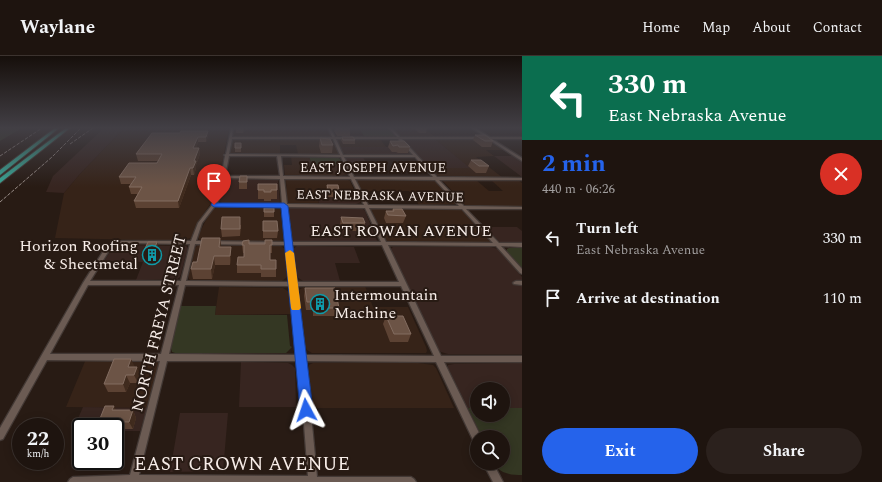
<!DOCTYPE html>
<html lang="en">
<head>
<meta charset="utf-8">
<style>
  :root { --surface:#1e140f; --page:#2b211d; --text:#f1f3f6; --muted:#a19e9e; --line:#3c332f; --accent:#2563eb }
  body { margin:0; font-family:Spectral,serif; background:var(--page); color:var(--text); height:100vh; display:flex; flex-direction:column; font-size:15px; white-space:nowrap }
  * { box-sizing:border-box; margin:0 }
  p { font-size:13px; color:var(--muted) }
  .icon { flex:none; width:22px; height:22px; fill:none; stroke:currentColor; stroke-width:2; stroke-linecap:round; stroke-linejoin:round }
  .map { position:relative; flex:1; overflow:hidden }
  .drawer { display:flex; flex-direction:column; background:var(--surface); width:360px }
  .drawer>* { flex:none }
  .top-card { background:#0b6e4f; color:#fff; overflow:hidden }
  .fabs { position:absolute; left:470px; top:326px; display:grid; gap:8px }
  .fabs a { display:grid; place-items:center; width:40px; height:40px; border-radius:50%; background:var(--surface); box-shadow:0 2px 10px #0003,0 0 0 1px var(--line); font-size:20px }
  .speed { position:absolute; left:12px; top:362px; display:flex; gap:8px; font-size:20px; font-weight:700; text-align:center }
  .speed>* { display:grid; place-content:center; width:52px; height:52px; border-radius:50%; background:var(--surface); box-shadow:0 2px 10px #0003,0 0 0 1px var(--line); line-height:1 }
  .speed small { font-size:10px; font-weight:400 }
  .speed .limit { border:2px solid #111; border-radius:6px; background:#fff; color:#111 }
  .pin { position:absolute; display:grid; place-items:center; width:34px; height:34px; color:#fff; margin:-41px -17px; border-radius:50% 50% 50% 0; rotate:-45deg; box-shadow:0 0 4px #0007 }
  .pin .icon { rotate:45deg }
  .me { position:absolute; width:44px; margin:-22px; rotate:355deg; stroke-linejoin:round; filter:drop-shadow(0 0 3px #0008) }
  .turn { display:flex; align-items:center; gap:14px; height:84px; padding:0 20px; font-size:18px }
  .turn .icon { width:52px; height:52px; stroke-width:2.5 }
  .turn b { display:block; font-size:28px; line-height:34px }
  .round { display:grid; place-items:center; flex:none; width:42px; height:42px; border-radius:21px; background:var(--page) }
  .headline { display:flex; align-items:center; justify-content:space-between; height:68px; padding:0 20px }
  h1 { font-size:24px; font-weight:700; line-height:30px; color:var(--accent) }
  .action { display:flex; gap:8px; margin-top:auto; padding:8px 20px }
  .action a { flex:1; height:46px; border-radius:24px; background:var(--accent); color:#fff; font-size:16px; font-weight:700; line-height:46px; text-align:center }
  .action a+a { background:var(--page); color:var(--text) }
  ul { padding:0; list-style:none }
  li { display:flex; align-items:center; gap:12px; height:60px; padding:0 20px }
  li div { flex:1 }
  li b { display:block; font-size:15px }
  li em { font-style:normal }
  header { display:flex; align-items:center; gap:24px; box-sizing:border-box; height:56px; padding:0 20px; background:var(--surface); border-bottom:1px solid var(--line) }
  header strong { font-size:19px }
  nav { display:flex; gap:22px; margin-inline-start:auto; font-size:14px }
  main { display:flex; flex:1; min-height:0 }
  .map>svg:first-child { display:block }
</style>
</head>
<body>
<header>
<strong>Waylane</strong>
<nav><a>Home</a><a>Map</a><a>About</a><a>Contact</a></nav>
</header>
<main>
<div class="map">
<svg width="522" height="426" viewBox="0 0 522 426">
  <rect width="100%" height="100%" fill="#281b14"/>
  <path fill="#362318" d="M234,72L328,74L331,80L326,81L237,80L232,79Z
    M392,72H424L436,82H402Z
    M123,73H229L216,138L213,144L198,166L191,182L182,184H146L55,182L64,137L79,119Z
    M234,83H332L339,98H298L296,89H280V98H233L229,96L231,84Z
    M336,83H380L386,91H340Z
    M435,83H489L505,94H486L494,100L476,101L503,122L438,120L430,112H469Z
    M291,100H309L312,109H343L348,118L340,120H286L285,119L284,109H292Z
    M286,123H346L350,125L354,134H316L319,148H290L287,146Z
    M359,123L433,124L437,125L456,148L419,149L409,135H360L355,124Z
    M444,124H476L489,135H503L491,124H518L522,127V150H466L443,125Z
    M218,151L280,152L284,183L278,186L200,184L198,181L199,178L205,166L212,154Z
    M374,152L459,153L463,155L491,186H388L385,183L371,154V153Z
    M198,189L281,190L285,193L287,221L282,225H192L189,223L188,220L195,192Z
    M365,230L373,251H408L426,291L427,295L426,297H312L307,294L305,291L299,234L304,231Z
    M219,231L283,232L289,236L291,258L215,259Z
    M86,303L156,304L159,308L147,352L66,351Z
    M411,306L433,309L436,312L454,352H310L308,313L309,309L313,307Z"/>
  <path fill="#372520" d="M104,72L123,73L79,119L64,137L46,136L53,120Z
    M435,83L470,112H430L403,84Z
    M340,91H406L412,98H347L343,97Z
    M344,100H362L368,109H348Z
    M494,100H515L522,105V121Z
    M227,122L277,123L278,124L280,146L276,148L222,147L219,145L225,123Z
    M316,134H354L361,146L356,148H319Z
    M292,151L362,152L365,155L377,185H294L291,182L288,153Z
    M483,171H517L522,175V187L500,186Z
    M118,189L186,190L188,192L180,221L177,223L136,224L143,206L104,205L113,191Z
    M297,190L354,191L360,207H335L340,225H303L297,221L293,193Z
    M393,191H490L498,193L522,221V298H448L441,296L438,293L390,193Z
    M241,306L288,307L292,309L295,312L296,351H239Z
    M522,307V352H503V333H477V352H468L448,312V309L454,308Z
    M83,351L147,352L140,375H115V371H81V375L73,374Z
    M180,357H228L223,415L170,416Z"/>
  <path fill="#343723" d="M0,72H22L0,85Z
    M360,74H390L396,81L378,82L364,80Z
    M309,100L337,101L340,103L343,109H312Z
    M509,192H522V212L507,196V193Z
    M180,250H216L215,259H287L290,290L292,291L286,297H175L172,296L171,292Z
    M468,352H477V359H503V352H522V419C511,419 500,418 494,407H503V381H482Z"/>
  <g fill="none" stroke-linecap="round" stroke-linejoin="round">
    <defs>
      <path id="minor" d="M231,72H233L232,81H332L328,72H330L335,81H397L389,72H391L400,81H486L473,73V72H475L490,81H522V83H492L522,102V105L488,83H402L437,121L522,122V124H439L464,150L522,151V153H466L499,187H522V191L501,190L522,213V218L520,217L496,190L388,189L441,300H522V306H444L481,381H477V387L474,386L436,306L306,305L317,421H411L414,423L416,426H68L70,423L73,421L130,419L160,305L47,304L3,383L0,384V372L83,227L106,191L110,188L122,185H191L198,167L212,149L219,132L225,100L224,99L226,98ZM232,83H333L340,99L229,98ZM336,83H398L413,99H343ZM229,100H277L280,120H225ZM281,100L341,101L350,121L283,120ZM344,101H415L433,121H354ZM225,122L280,123L282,148H217L223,132ZM284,123H351L364,149L287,148ZM355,123L435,124L459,150L368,149ZM215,150L283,151L286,186L196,185L202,167ZM287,151L365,152L381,186H291ZM369,152L462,153L493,187L386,186ZM122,187L190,188L181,225H90L110,193L114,190ZM195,188L287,189L290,226L186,225ZM292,189H382L399,226H296ZM88,229H179L161,298H50ZM185,229L291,230L298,299L169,298ZM297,230H401L434,300L305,299ZM167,305H299L308,420L139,419Z
        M516,225H522V229L514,228L513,227L514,226Z
        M483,407H493L503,426H493Z"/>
      <path id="highway" d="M55,72H59L0,119V114Z
        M66,72H70L0,127V122Z"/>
    </defs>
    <use href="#minor" stroke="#433935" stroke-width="2.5"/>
    <use href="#highway" stroke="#433935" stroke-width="2"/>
    <use href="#minor" fill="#6b5b53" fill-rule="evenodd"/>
    <use href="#highway" fill="#39a796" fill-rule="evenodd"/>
    <path stroke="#9b8f8a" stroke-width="1" stroke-dasharray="3.5 1.5" stroke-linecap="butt" d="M70,88L93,72
      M0,100L42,72
      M0,146L52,101L81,72"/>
  </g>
  <path fill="#5c4233" d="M236,72H244L243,77H236Z
    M335,72H350V80H337L334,75Z
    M413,72H427L426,77H419Z
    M152,77L208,80L206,86H198L196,92H199L200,98L196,109V112L194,119H191L179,152H136L134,145L138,138H131L129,131L131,128H121L119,121L157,107L159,105H138L136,98Z
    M475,79L493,85L491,91H482L473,84Z
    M342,81L355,84V88H343L341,84Z
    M320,82L333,89L332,97H321L319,90Z
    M390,85L410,91L408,97H398L396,96H392L388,91Z
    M241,87V96H235V92Z
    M471,104L489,110L486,117H476L468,110Z
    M247,120V133H239V126Z
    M258,128L277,134V143H271V145H264V143H258Z
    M327,129L339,134L338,141H327L326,135Z
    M264,152L274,156V161H264Z
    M393,153L406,160L403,167H386L384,162L386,155H392Z
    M341,161L365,167L364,175H342L340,169Z
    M263,165L278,175L277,182H263Z
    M241,169L240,180L222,181L221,173Z
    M220,182L221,191H231V200L230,209H215L212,223H193L191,213L197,206Z
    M157,186L159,194L155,204H145L143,197Z
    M249,188L272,189V197H270V204L276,213V221H261V217H237V209L244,201V197H243L242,189Z
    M305,232L339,252L338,260H313V254H306L304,240Z
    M386,260L411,278L408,286H390L383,268Z
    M135,311L140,319L138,327H130L126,336H108L104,328Z
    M116,354H133L136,362L133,373H115V371H103L99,365Z"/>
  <path fill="#402b1e" d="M208,75V80L206,86V81Z
    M198,81V86L194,98L193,92Z
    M199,92L200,98L196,109V112L194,119L193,112L194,105Z
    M190,112L191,119L179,152L178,145Z
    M220,182L221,191H219Z
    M157,186L159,194L155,204L153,197Z
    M231,191V200L230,209V200Z
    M214,200L215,209L212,223L211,213Z
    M131,303L135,311L132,319L128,311Z
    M137,311L140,319L138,327L134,319Z
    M126,319L130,327L126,336L123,328Z
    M114,350L118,358L112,354Z
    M133,354L136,362L133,373L129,366Z"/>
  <path fill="#6c5446" stroke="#826c60" d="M181,75H208L206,81H198L193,92H199L194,105H196L193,112H190L178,145H134L142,131H129L136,121H119L129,107H157L162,98H136L152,77H180Z
    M475,79H485L493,85H485Z
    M342,81H353L355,84H343Z
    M320,82L330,83L333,89H322Z
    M390,85H404L410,91H399L398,89L393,90Z
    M235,87H241V92H235Z
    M471,104H481L489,110H479Z
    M240,120H247V126H239Z
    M258,128H277V134H271V136H264V134H258Z
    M327,129H338L339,134H328Z
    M264,152H274V156H264Z
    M393,153H402L406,160L388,159L386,155H394Z
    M222,161H240V173H221Z
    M341,161L363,162L365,167H343Z
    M263,165H277L278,175H263Z
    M202,182H220L219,191H231L230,200H214L211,213H191L193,206H197Z
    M249,184V188H265V184H272V189H270V204H276V213H261V209H237L238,201H244V189H242L243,185Z
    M148,186H157L153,197H143Z
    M305,232H335L339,252H315L314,246H307Z
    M386,260H403L411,278H394Z
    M114,303H131L128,311H137L134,319H126L123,328H104Z
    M105,350H114L112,354H133L129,366L99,365Z"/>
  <linearGradient id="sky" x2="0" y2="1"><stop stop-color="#160f0b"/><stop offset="0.55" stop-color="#423f45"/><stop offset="1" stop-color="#423f45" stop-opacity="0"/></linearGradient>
  <rect width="522" height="131" fill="url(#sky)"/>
  <path fill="#2563eb" stroke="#184099" d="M212,147H284L288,150L313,354L311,358L306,360L302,358L300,354L281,152L214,151L211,149Z"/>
  <path fill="#f59e0b" d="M290,194L294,197L301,252L299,254H292L291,252L285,197Z"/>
  <defs>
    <symbol id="building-ring" viewBox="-11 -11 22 22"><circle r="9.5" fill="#281b14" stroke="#0f9aa8" stroke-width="1.5"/><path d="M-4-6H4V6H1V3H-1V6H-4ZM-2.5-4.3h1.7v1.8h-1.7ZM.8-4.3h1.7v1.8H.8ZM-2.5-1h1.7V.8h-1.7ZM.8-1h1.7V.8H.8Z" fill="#0f9aa8"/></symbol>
  </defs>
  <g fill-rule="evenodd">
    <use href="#building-ring" x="141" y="188" width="22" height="22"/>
    <use href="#building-ring" x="309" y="237" width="22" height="22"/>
  </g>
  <g text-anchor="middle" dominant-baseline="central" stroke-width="4" stroke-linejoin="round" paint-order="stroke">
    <g font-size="13" fill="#f7ede8" stroke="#281b14">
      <text x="373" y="112">EAST JOSEPH AVENUE</text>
      <text transform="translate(380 140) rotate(1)">EAST NEBRASKA AVENUE</text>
    </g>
    <g font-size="16" fill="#f7ede8" stroke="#281b14">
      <text x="401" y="175">EAST ROWAN AVENUE</text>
      <text transform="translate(159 267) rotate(-76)">NORTH FREYA STREET</text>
    </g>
    <g font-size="16" fill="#f7ede8" stroke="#281b14" text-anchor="end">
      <text x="138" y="190">Horizon Roofing<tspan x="138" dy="18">&amp; Sheetmetal</tspan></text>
      <text x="334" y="239" text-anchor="start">Intermountain<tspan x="334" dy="18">Machine</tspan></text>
    </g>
    <g font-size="19" fill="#f7ede8" stroke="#281b14">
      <text x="242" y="408">EAST CROWN AVENUE</text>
    </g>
  </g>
</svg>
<div class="fabs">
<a><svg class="icon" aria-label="sound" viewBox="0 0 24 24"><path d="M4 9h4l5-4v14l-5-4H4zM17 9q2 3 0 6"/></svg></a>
<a><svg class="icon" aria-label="search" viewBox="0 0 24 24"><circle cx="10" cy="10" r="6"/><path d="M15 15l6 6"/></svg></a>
</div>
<div class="speed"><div>22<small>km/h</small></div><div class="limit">30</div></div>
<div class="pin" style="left:214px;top:149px;background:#d93025"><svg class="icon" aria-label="arrive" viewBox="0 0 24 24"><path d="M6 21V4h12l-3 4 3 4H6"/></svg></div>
<svg class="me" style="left:306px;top:354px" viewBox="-20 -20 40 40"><path d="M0-17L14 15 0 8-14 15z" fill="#2563eb" stroke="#fff" stroke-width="4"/></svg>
</div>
<section class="drawer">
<div class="top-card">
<div class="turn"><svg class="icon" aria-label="left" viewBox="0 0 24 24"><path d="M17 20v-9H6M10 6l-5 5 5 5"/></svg><div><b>330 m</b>East Nebraska Avenue</div></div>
</div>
<div class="headline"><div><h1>2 min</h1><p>440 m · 06:26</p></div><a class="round" style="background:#d93025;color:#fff"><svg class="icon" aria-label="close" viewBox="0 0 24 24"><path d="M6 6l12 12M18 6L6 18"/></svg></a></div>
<ul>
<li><svg class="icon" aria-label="left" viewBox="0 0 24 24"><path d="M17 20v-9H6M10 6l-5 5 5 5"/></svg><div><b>Turn left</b><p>East Nebraska Avenue</p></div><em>330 m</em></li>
<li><svg class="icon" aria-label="arrive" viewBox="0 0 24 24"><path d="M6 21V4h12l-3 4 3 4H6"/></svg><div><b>Arrive at destination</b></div><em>110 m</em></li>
</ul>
<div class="action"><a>Exit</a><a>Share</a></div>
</section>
</main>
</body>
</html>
